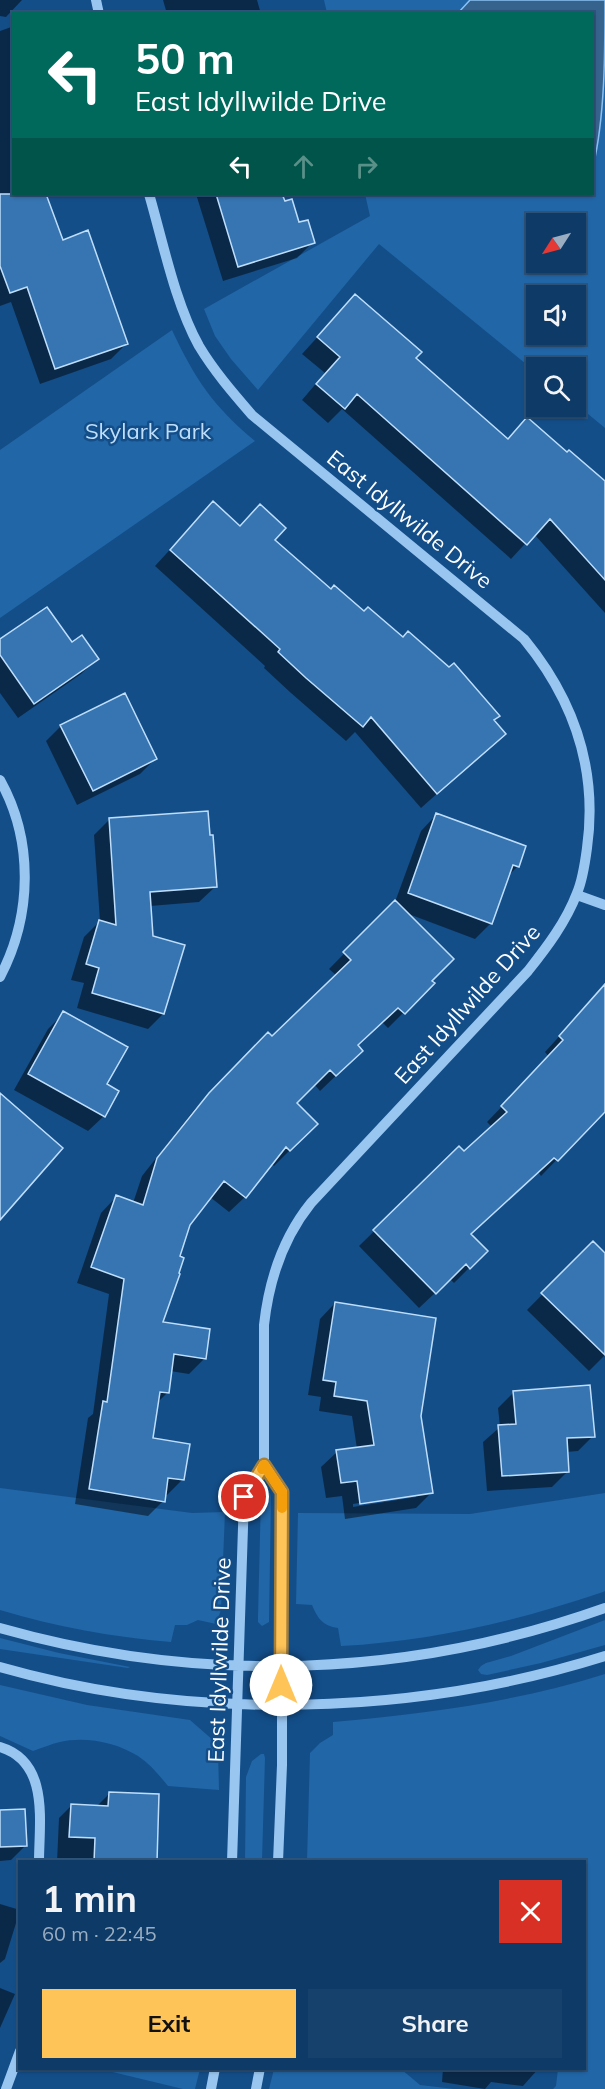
<!DOCTYPE html>
<html lang="en">
<head>
<meta charset="utf-8">
<style>
  :root { --surface:#0e3a67; --page:#17416d; --text:#f1f3f6; --muted:#9badc0; --line:#2e547b; --accent:#ffc458 }
  body { margin:0; font-family:Mulish,sans-serif; background:var(--page); color:var(--text); height:100vh; display:flex; flex-direction:column; font-size:22px; white-space:nowrap }
  * { box-sizing:border-box; margin:0 }
  p { font-size:20px; color:var(--muted) }
  .icon { flex:none; width:33px; height:33px; fill:none; stroke:currentColor; stroke-width:2; stroke-linecap:round; stroke-linejoin:round }
  .map { position:relative; flex:1; overflow:hidden }
  .details { position:absolute; left:18px; top:1860px; width:568px; height:210px; display:flex; flex-direction:column; background:var(--surface); border-radius:0px; box-shadow:0 2px 4px #0004,0 0 0 2px var(--line) }
  .details>* { flex:none }
  .guide { position:absolute; left:12px; top:12px; width:582px; height:183px; border-radius:0px; box-shadow:0 2px 4px #0004,0 0 0 2px var(--line); background:#00695c; color:#fff; overflow:hidden }
  .needle { width:39px; rotate:234deg }
  .tools { position:absolute; left:526px; top:213px; display:grid; gap:12px }
  .tools a { display:grid; place-items:center; width:60px; height:60px; border-radius:0px; background:var(--surface); box-shadow:0 2px 4px #0004,0 0 0 2px var(--line); font-size:30px }
  .pin { position:absolute; display:grid; place-items:center; width:51px; height:51px; color:#fff; margin:-26px; border:3px solid #fff; border-radius:50%; box-shadow:0 2px 6px #0007 }
  .me { position:absolute; width:66px; margin:-33px; rotate:0deg; stroke-linejoin:round; filter:drop-shadow(0 0 4px #0008) }
  .turn { display:flex; align-items:center; gap:21px; height:126px; padding:0 24px; font-size:27px }
  .turn .icon { width:78px; height:78px; stroke-width:2.5 }
  .turn b { display:block; font-size:42px; line-height:51px }
  .lanes { display:flex; align-items:center; height:57px; padding:0 24px; background:#0003; justify-content:center; gap:30px; direction:ltr }
  .lanes .off { opacity:.35 }
  .round { display:grid; place-items:center; flex:none; width:63px; height:63px; border-radius:0px; background:var(--page) }
  .summary { display:flex; align-items:center; justify-content:space-between; height:102px; padding:0 24px }
  h1 { font-size:36px; font-weight:700; line-height:45px }
  .cta { display:flex; gap:12px; margin-top:auto; padding:12px 24px }
  .cta a { flex:1; height:69px; border-radius:0px; background:var(--accent); color:#111; font-size:24px; font-weight:700; line-height:69px; text-align:center }
  .cta a+a { background:var(--page); color:var(--text) }
  .map>svg:first-child { display:block }
</style>
</head>
<body>
<div class="map">
<svg width="605" height="2089" viewBox="0 0 605 2089">
  <rect width="100%" height="100%" fill="#134e89"/>
  <path fill="#2166a7" fill-rule="evenodd" d="M324,0H605V428L576,404V368H537V373L379,244L258,390L231,359L215,336L204,309L370,216L365,194H592V14L327,13ZM537,224H576V262H537ZM537,296H576V334H537Z
    M172,330C195,379 213,406 255,441L0,618V450Z
    M0,1488L192,1513L225,1512L221,1610L216,1624L198,1620L187,1625H175L171,1642C113,1637 56,1627 0,1610Z
    M263,1491L270,1493L271,1497L269,1622L262,1626L258,1622V1617L261,1495Z
    M605,1493V1591L603,1592C518,1621 431,1641 341,1646L338,1628C323,1626 318,1619 312,1605L296,1604L298,1513L470,1514Z
    M605,1620V1645L541,1663L487,1675L481,1674L478,1670L481,1666L486,1663L511,1656Z
    M0,1638L59,1653L130,1667L128,1668L0,1649Z
    M605,1674V2089H553L556,2086L558,2069L585,2068V1862L307,1861L310,1753L320,1743L333,1735V1722C425,1714 516,1702 605,1674Z
    M0,1685L87,1705L190,1720L214,1741L218,1750L219,1790L168,1786C159,1775 150,1764 138,1756C116,1742 84,1736 60,1742C51,1744 42,1748 33,1751L0,1736Z
    M261,1754H264L265,1758L262,1861H245L246,1777L252,1761Z
    M100,2069H200L195,2089H183Z
    M274,2069H401L420,2085L454,2089H269Z"/>
  <path fill="#36638e" stroke="#8ac2f4" stroke-width="1.5" d="M470,0H605C605,54 605,116 593,167L592,14L458,13Z"/>
  <path fill="#0007" fill-rule="evenodd" d="M0,0H22L6,17L0,16Z
    M163,0H257L261,14H167Z
    M14,26V194H46H44L62,242L126,344L111,359L40,384L11,302L0,306V31Z
    M196,194H281L284,203L313,242L297,258L223,281Z
    M355,296L414,358L507,440L527,419L605,494V613L534,534L511,559L342,409L328,423L302,400L325,373L302,354Z
    M198,519L240,528L273,540L331,590L493,721L504,734L421,808L355,732L346,741L291,693L264,668L265,666L155,566Z
    M0,641L71,644L97,659L81,674L18,718L0,693Z
    M61,726L155,759L140,774L77,805L46,741Z
    M436,815L524,847L517,867L507,877L491,923L475,939L406,913L433,983L388,1028L382,1022L357,1046L346,1066L320,1091L314,1084L295,1103L316,1124L274,1166L271,1163L245,1197L229,1212L210,1197L189,1224L161,1323L205,1358L189,1374L170,1371L167,1393L157,1403L151,1439L182,1480L167,1495H164L163,1501L148,1516L75,1504L88,1418L93,1414L109,1294L77,1283L101,1213L116,1197L133,1203L142,1176L194,1110L268,1034L272,1038L337,976L329,969L395,902L421,831Z
    M110,819L215,887L199,902L150,906L152,937L163,1014L148,1029L77,1008L84,983L71,980L84,937L100,921L94,835Z
    M605,986V1076L602,1113L541,1176L538,1172L470,1234L486,1251L454,1283L450,1279L419,1308L359,1246L459,1148L464,1153L492,1127L487,1122L549,1057L545,1052Z
    M64,1013L105,1085L104,1116L88,1131L14,1090L48,1029Z
    M593,1243L605,1255V1355L589,1371L527,1310Z
    M335,1303L420,1416L431,1493L416,1508L345,1519L342,1496L326,1498L321,1467L337,1452L357,1449L352,1416L319,1411L321,1397L308,1395L320,1319ZM416,1494V1497L353,1507V1504Z
    M514,1392L593,1436L578,1451L566,1452L568,1471L552,1487L487,1491L483,1442L500,1427L498,1408Z
    M110,1793L150,1862H57L59,1818L71,1806H97Z
    M0,1811L25,1846L11,1860L0,1861Z
    M0,1904L20,1910L5,1959L0,1963Z
    M0,1988L15,1994L0,2028Z
    M443,2068H539L523,2086L491,2082L485,2089L442,2082Z"/>
  <path fill="#3675b1" stroke="#bfdefc" stroke-width="1.5" d="M0,194H46L63,240L88,230L128,344L55,369L27,287L10,293L0,266Z
    M216,194H282L285,201L292,199L299,222L308,220L315,243L238,267Z
    M355,294L422,352L416,358L508,439L527,417L567,452L569,450L605,481V580L550,519L527,545L357,394L345,409L316,384L340,357L317,337Z
    M213,501L240,526L260,504L286,528L275,540L331,589L334,585L364,611L368,607L403,637L408,631L449,667L454,663L500,716L494,720L506,734L437,794L371,717L363,727L306,678L278,652L280,649L170,550Z
    M47,607L72,642L82,635L99,659L34,704L0,655V639Z
    M125,693L157,759L93,791L60,725Z
    M208,811L210,835H213L217,887L150,892L153,936L185,945L164,1014L92,993L99,968L86,964L99,920L116,925L109,818Z
    M436,813L526,846L519,867L513,865L492,924L408,893Z
    M395,900L454,959L432,981L435,983L405,1014L398,1008L358,1045L363,1051L336,1076L330,1070L297,1103L318,1124L290,1151L286,1147L246,1198L224,1181L190,1225L180,1256L184,1258L179,1273L180,1274L163,1322L210,1329L206,1359L174,1354L169,1393L160,1392L153,1438L190,1444L184,1480L168,1478L165,1502L89,1489L103,1401L107,1402L124,1279L91,1267L116,1195L143,1205L157,1158L209,1093L268,1032L272,1036L351,960L343,952Z
    M605,984V1112L558,1161L554,1158L471,1234L488,1251L470,1269L466,1264L436,1294L373,1230L459,1146L464,1151L507,1112L501,1106L563,1040L559,1036Z
    M63,1011L128,1047L107,1084L119,1091L105,1117L28,1074Z
    M0,1093L63,1148L0,1220Z
    M593,1241L605,1253V1355L541,1293Z
    M335,1302L436,1318L421,1416L433,1493L360,1504L357,1481L341,1483L336,1450L374,1445L367,1401L334,1396L336,1382L323,1380Z
    M590,1385L595,1437L567,1438L569,1472L502,1476L498,1425L516,1424L513,1391Z
    M109,1792L159,1794L157,1862H94L95,1838L69,1837L71,1804L108,1806Z
    M25,1809L27,1846L0,1847V1810Z"/>
  <g fill="none" stroke-linecap="round" stroke-linejoin="round">
    <path stroke="#99c6f0" stroke-width="10" d="M96,0L99,14
      M149,194C163,242 175,303 199,346C214,371 233,393 252,415L524,639C574,700 598,769 587,848C585,863 583,879 577,893C566,922 547,947 528,971L311,1203C282,1239 269,1280 264,1325V1465L244,1497L232,1862
      M0,780C34,841 32,916 0,977
      M577,895L605,905
      M264,1465L282,1493V1765L278,1862
      M0,1628C201,1685 408,1678 605,1608
      M0,1667C192,1722 415,1716 605,1656
      M0,1747C50,1762 39,1822 39,1862
      M6,2089L20,2051
      M211,2089L215,2068
      M256,2089L260,2068"/>
  </g>
  <g fill="none" stroke-linecap="round" stroke-linejoin="round">
    <defs>
      <path id="route" d="M244,1497L264,1465L282,1492L281,1685"/>
    </defs>
    <use href="#route" stroke="#a67f39" stroke-width="15"/>
    <use href="#route" stroke="#ffc458" stroke-width="10"/>
    <path stroke="#f59e0b" stroke-width="10" d="M262,1469L264,1465L282,1492V1508"/>
  </g>
  <g text-anchor="middle" dominant-baseline="central" stroke-width="5" stroke-linejoin="round" paint-order="stroke">
    <g font-size="22" fill="#bfdefc" stroke="#134e89">
      <text x="148" y="431">Skylark Park</text>
    </g>
    <g font-size="22" fill="#fff" stroke="#134e89">
      <text transform="translate(410 519) rotate(39)">East Idyllwilde Drive</text>
      <text transform="translate(467 1004) rotate(-48)">East Idyllwilde Drive</text>
      <text transform="translate(219 1660) rotate(-88)">East Idyllwilde Drive</text>
    </g>
  </g>
</svg>
<div class="tools">
<a><svg class="needle" viewBox="-14 -14 28 28"><path d="M0-13l5 13h-10z" fill="#e53935"/><path d="M0 13l5-13h-10z" fill="#9badc0"/></svg></a>
<a><svg class="icon" aria-label="sound" viewBox="0 0 24 24"><path d="M4 9h4l5-4v14l-5-4H4zM17 9q2 3 0 6"/></svg></a>
<a><svg class="icon" aria-label="search" viewBox="0 0 24 24"><circle cx="10" cy="10" r="6"/><path d="M15 15l6 6"/></svg></a>
</div>
<div class="pin" style="left:244px;top:1497px;background:#d93025"><svg class="icon" aria-label="arrive" viewBox="0 0 24 24"><path d="M6 21V4h12l-3 4 3 4H6"/></svg></div>
<svg class="me" style="left:281px;top:1685px" viewBox="-20 -20 40 40"><circle r="19" fill="#fff"/><path d="M0-13L10 11 0 6-10 11z" fill="#ffc458"/></svg>
<div class="guide">
<div class="turn"><svg class="icon" aria-label="left" viewBox="0 0 24 24"><path d="M17 20v-9H6M10 6l-5 5 5 5"/></svg><div><b>50 m</b>East Idyllwilde Drive</div></div>
<div class="lanes"><svg class="icon" aria-label="left" viewBox="0 0 24 24"><path d="M17 20v-9H6M10 6l-5 5 5 5"/></svg><svg class="icon off" aria-label="ahead" viewBox="0 0 24 24"><path d="M12 20V5M6 11l6-6 6 6"/></svg><svg class="icon off" aria-label="right" viewBox="0 0 24 24"><path d="M7 20v-9h11M14 6l5 5-5 5"/></svg></div>
</div>
<section class="details">
<div class="summary"><div><h1>1 min</h1><p>60 m · 22:45</p></div><a class="round" style="background:#d93025;color:#fff"><svg class="icon" aria-label="close" viewBox="0 0 24 24"><path d="M6 6l12 12M18 6L6 18"/></svg></a></div>
<div class="cta"><a>Exit</a><a>Share</a></div>
</section>
</div>
</body>
</html>
